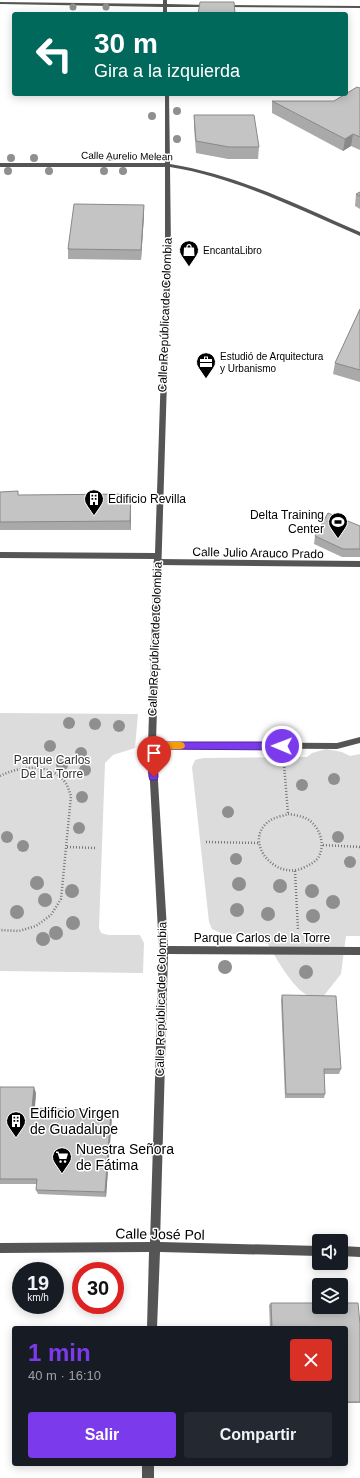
<!DOCTYPE html>
<html lang="es">
<head>
<meta charset="utf-8">
<style>
  :root { --surface:#171b24; --page:#242831; --text:#f1f3f6; --muted:#9ea1a6; --accent:#7c3aed }
  body { margin:0; font-family:Arial,sans-serif; background:var(--page); color:var(--text); height:100vh; display:flex; flex-direction:column; font-size:15px; white-space:nowrap }
  * { box-sizing:border-box; margin:0 }
  p { font-size:13px; color:var(--muted) }
  .icon { flex:none; width:22px; height:22px; fill:none; stroke:currentColor; stroke-width:2; stroke-linecap:round; stroke-linejoin:round }
  .map { position:relative; flex:1; overflow:hidden }
  .panel { position:absolute; left:12px; top:1326px; width:336px; height:140px; display:flex; flex-direction:column; background:var(--surface); border-radius:4px; box-shadow:0 2px 10px #0003 }
  .panel>* { flex:none }
  .banner { position:absolute; left:12px; top:12px; width:336px; height:84px; border-radius:4px; box-shadow:0 2px 10px #0003; background:#00695c; color:#fff; overflow:hidden }
  .fabs { position:absolute; left:312px; top:1234px; display:grid; gap:8px }
  .fabs a { display:grid; place-items:center; width:36px; height:36px; border-radius:4px; background:var(--surface); box-shadow:0 2px 10px #0003; font-size:20px }
  .speed { position:absolute; left:12px; top:1262px; display:flex; gap:8px; font-size:20px; font-weight:700; text-align:center }
  .speed>* { display:grid; place-content:center; width:52px; height:52px; border-radius:50%; background:var(--surface); box-shadow:0 2px 10px #0003; line-height:1 }
  .speed small { font-size:10px; font-weight:400 }
  .speed .limit { border:6px solid #d22; background:#fff; color:#111 }
  .pin { position:absolute; display:grid; place-items:center; width:34px; height:34px; color:#fff; margin:-41px -17px; border-radius:50% 50% 50% 0; rotate:-45deg; box-shadow:0 0 4px #0007 }
  .pin .icon { rotate:45deg }
  .me { position:absolute; width:44px; margin:-22px; rotate:271deg; stroke-linejoin:round; filter:drop-shadow(0 0 3px #0008) }
  .turn { display:flex; align-items:center; gap:14px; height:84px; padding:0 16px; font-size:18px }
  .turn .icon { width:52px; height:52px; stroke-width:2.5 }
  .turn b { display:block; font-size:28px; line-height:34px }
  .round { display:grid; place-items:center; flex:none; width:42px; height:42px; border-radius:4px; background:var(--page) }
  .headline { display:flex; align-items:center; justify-content:space-between; height:68px; padding:0 16px }
  h1 { font-size:24px; font-weight:800; line-height:30px; color:var(--accent) }
  .action { display:flex; gap:8px; margin-top:auto; padding:8px 16px }
  .action a { flex:1; height:46px; border-radius:4px; background:var(--accent); color:#fff; font-size:16px; font-weight:800; line-height:46px; text-align:center }
  .action a+a { background:var(--page); color:var(--text) }
  .map>svg:first-child { display:block }
</style>
</head>
<body>
<div class="map">
<svg width="360" height="1478" viewBox="0 0 360 1478">
  <rect width="100%" height="100%" fill="#fff"/>
  <path fill="#dcdcdc" d="M0,713L138,714L135,748L113,755L105,763L99,928L101,933L108,935H140L144,943L143,973L0,971Z
    M326,749L342,752L350,756L360,754V936H346L341,974L322,998C318,997 311,997 307,995C294,989 275,957 268,944L240,937L235,934L221,933L212,929L209,922L192,767L195,760L203,758L307,757L312,753Z"/>
  <g fill="none" stroke-linecap="round" stroke-linejoin="round">
    <path stroke="#777" stroke-width="2.5" stroke-dasharray="1 2" stroke-linecap="butt" d="M284,764L288,814
      M0,776C20,766 49,762 65,782C68,786 69,791 71,796L61,899L51,915L36,926L19,931L0,930
      M288,814C295,815 303,816 309,820C320,828 326,845 318,858C314,863 309,865 303,868C273,881 241,838 271,820C275,817 283,816 288,814Z
      M206,842L259,843
      M323,845L360,847
      M67,847L95,848
      M295,871L298,930"/>
    <path fill="#555" fill-rule="evenodd" d="M157,559L360,561V567L157,565L153,562Z"/>
    <path fill="#555" fill-rule="evenodd" d="M163,0H167V4L209,5L211,6L209,7H167V14H163V7L0,4V2L163,4Z
      M225,5L360,6V8L223,7V5Z
      M165,94H169L170,164C238,175 298,205 360,232V236L358,235C296,208 237,178 170,167L171,249L156,742L337,743L360,737V743L337,749L156,748L168,946L360,947V955L168,954L160,1242L319,1246V1256L160,1252L157,1328H147L149,1252L0,1253V1243L150,1242L159,950L148,745L154,559L0,558V552L155,553L165,249V167H0V163H165Z
      M341,1246L360,1247V1257L341,1256Z
      M142,1464H154V1478H142Z"/>
  </g>
  <g fill="#8f8f8f">
    <circle cx="73" cy="7" r="3.5"/>
    <circle cx="106" cy="7" r="3.5"/>
    <circle cx="177" cy="111" r="4"/>
    <circle cx="152" cy="116" r="4"/>
    <circle cx="177" cy="139" r="4"/>
    <circle cx="111" cy="157" r="4"/>
    <circle cx="11" cy="158" r="4"/>
    <circle cx="34" cy="158" r="4"/>
    <circle cx="8" cy="171" r="4"/>
    <circle cx="49" cy="171" r="4"/>
    <circle cx="104" cy="171" r="4"/>
    <circle cx="123" cy="171" r="4"/>
    <circle cx="69" cy="723" r="6"/>
    <circle cx="95" cy="724" r="6"/>
    <circle cx="119" cy="726" r="6"/>
    <circle cx="50" cy="746" r="6"/>
    <circle cx="81" cy="753" r="6"/>
    <circle cx="62" cy="765" r="6"/>
    <circle cx="85" cy="770" r="6"/>
    <circle cx="334" cy="779" r="6"/>
    <circle cx="302" cy="785" r="6"/>
    <circle cx="82" cy="797" r="6"/>
    <circle cx="228" cy="812" r="6"/>
    <circle cx="79" cy="828" r="6"/>
    <circle cx="7" cy="837" r="6"/>
    <circle cx="338" cy="837" r="6"/>
    <circle cx="23" cy="846" r="6"/>
    <circle cx="236" cy="859" r="6"/>
    <circle cx="350" cy="862" r="6"/>
    <circle cx="37" cy="883" r="7"/>
    <circle cx="239" cy="884" r="7"/>
    <circle cx="280" cy="886" r="7"/>
    <circle cx="72" cy="891" r="7"/>
    <circle cx="312" cy="891" r="7"/>
    <circle cx="45" cy="900" r="7"/>
    <circle cx="333" cy="902" r="7"/>
    <circle cx="237" cy="910" r="7"/>
    <circle cx="17" cy="912" r="7"/>
    <circle cx="268" cy="914" r="7"/>
    <circle cx="313" cy="916" r="7"/>
    <circle cx="73" cy="923" r="7"/>
    <circle cx="56" cy="933" r="7"/>
    <circle cx="43" cy="939" r="7"/>
    <circle cx="225" cy="967" r="7"/>
    <circle cx="306" cy="972" r="7"/>
  </g>
  <path fill="#a9a9a9" d="M360,88V150L351,146L343,151L272,113V101H334Z
    M194,115L259,147L258,159H228L196,153L194,127Z
    M360,192V209L355,206L356,194Z
    M144,205V215L141,260L68,259V249Z
    M360,309V382L333,374L335,363Z
    M0,492L19,495L131,503V530H0Z
    M360,526V557H342L314,544L315,536Z
    M282,995L341,1069L339,1074H324L325,1094L324,1098H285L281,1000Z
    M0,1087L36,1093L35,1108L111,1111L112,1116L106,1197L38,1194L36,1190V1184H0Z
    M271,1303L360,1324V1403H346V1328H270L269,1305Z"/>
  <path fill="#898989" d="M353,134L351,146L343,151L345,139Z
    M144,205V215L141,260V250Z
    M131,494V530L130,521Z
    M34,1087L36,1093L34,1113L32,1108Z
    M111,1111L112,1116L106,1197L105,1192Z"/>
  <path fill="#c4c4c4" stroke="#898989" d="M200,2H234L235,14H198Z
    M357,87L360,88V137L353,134L345,139L272,101H334Z
    M194,115H254L259,147H229L196,141Z
    M360,192V196L356,194Z
    M74,204L144,205L141,250L68,249Z
    M360,309V370L335,363Z
    M18,491V495L131,494L130,521L0,522V492Z
    M328,513L360,526V549H343L315,536Z
    M282,995L336,996L341,1069H324L325,1094H286Z
    M0,1087H34L32,1108L111,1111L105,1192L36,1190L37,1179H0Z
    M271,1303H319V1307H341V1303H358L360,1324V1402H346V1328H272Z"/>
  <path fill="#7c3aed" stroke="#51269a" d="M152,742H282L286,743L287,746L286,749L282,750L156,749L158,777L157,780H150L149,777L147,745L148,743Z"/>
  <path fill="#f59e0b" d="M152,742H181L184,743L185,746L184,748L181,749H156L152,753L149,751L147,745L148,743Z"/>
  <defs>
    <symbol id="shop-pin" viewBox="-11 -11 22 30"><path d="M0 17L-7.5 6A9.5 9.5 0 1 1 7.5 6Z" fill="#000" stroke="#fff"/><path d="M-5-2.5h2.3a2.7 3.5 0 0 1 5.4 0H5L5.5 6h-11ZM-1.5-2.5h3a1.5 2.3 0 0 0-3 0Z" fill="#fff"/></symbol>
    <symbol id="office-pin" viewBox="-11 -11 22 30"><path d="M0 17L-7.5 6A9.5 9.5 0 1 1 7.5 6Z" fill="#000" stroke="#fff"/><path d="M-6-3h4V-5.5h4V-3h4V5H-6ZM-1-4.5V-3h2v-1.5ZM-6 0V1H6V0Z" fill="#fff"/></symbol>
    <symbol id="building-pin" viewBox="-11 -11 22 30"><path d="M0 17L-7.5 6A9.5 9.5 0 1 1 7.5 6Z" fill="#000" stroke="#fff"/><path d="M-4-6H4V6H1V3H-1V6H-4ZM-2.5-4.3h1.7v1.8h-1.7ZM.8-4.3h1.7v1.8H.8ZM-2.5-1h1.7V.8h-1.7ZM.8-1h1.7V.8H.8Z" fill="#fff"/></symbol>
    <symbol id="stadium-pin" viewBox="-11 -11 22 30"><path d="M0 17L-7.5 6A9.5 9.5 0 1 1 7.5 6Z" fill="#000" stroke="#fff"/><path d="M0-5a6.5 5 0 1 0 0 10a6.5 5 0 1 0 0-10ZM-3.5-1.8h7v3.6h-7Z" fill="#fff"/></symbol>
    <symbol id="supermarket-pin" viewBox="-11 -11 22 30"><path d="M0 17L-7.5 6A9.5 9.5 0 1 1 7.5 6Z" fill="#000" stroke="#fff"/><path d="M-6-5.5h2.5l.6 2H6L4.5 2H-2.5L-4.4-4H-6ZM-1.5 3.2a1.3 1.3 0 1 0 .1 0ZM3 3.2a1.3 1.3 0 1 0 .1 0Z" fill="#fff"/></symbol>
  </defs>
  <g fill-rule="evenodd">
    <use href="#shop-pin" x="178" y="239" width="22" height="30"/>
    <use href="#office-pin" x="195" y="351" width="22" height="30"/>
    <use href="#building-pin" x="83" y="488" width="22" height="30"/>
    <use href="#stadium-pin" x="327" y="511" width="22" height="30"/>
    <use href="#building-pin" x="5" y="1110" width="22" height="30"/>
    <use href="#supermarket-pin" x="51" y="1146" width="22" height="30"/>
  </g>
  <g text-anchor="middle" dominant-baseline="central" stroke-width="3" stroke-linejoin="round" paint-order="stroke">
    <g font-size="10" fill="#000" stroke="#fff">
      <text transform="translate(127 156) rotate(1)">Calle Aurelio Melean</text>
    </g>
    <g font-size="10" fill="#000" stroke="#fff" text-anchor="start">
      <text x="203" y="250">EncantaLibro</text>
      <text x="220" y="356">Estudió de Arquitectura<tspan x="220" dy="12">y Urbanismo</tspan></text>
    </g>
    <g font-size="12" fill="#000" stroke="#fff">
      <text transform="translate(165 315) rotate(-88)">Calle República de Colombia</text>
      <text transform="translate(258 553) rotate(1)">Calle Julio Arauco Prado</text>
      <text transform="translate(155 639) rotate(-88)">Calle República de Colombia</text>
      <text x="262" y="938">Parque Carlos de la Torre</text>
      <text transform="translate(161 999) rotate(-89)">Calle República de Colombia</text>
    </g>
    <g font-size="12" fill="#000" stroke="#fff" text-anchor="start">
      <text x="108" y="499">Edificio Revilla</text>
      <text x="324" y="515" text-anchor="end">Delta Training<tspan x="324" dy="14">Center</tspan></text>
    </g>
    <g font-size="12" fill="#333" stroke="#fff">
      <text x="52" y="760">Parque Carlos<tspan x="52" dy="14">De La Torre</tspan></text>
    </g>
    <g font-size="14" fill="#000" stroke="#fff" text-anchor="start">
      <text x="30" y="1113">Edificio Virgen<tspan x="30" dy="16">de Guadalupe</tspan></text>
      <text x="76" y="1149">Nuestra Señora<tspan x="76" dy="16">de Fátima</tspan></text>
    </g>
    <g font-size="14" fill="#000" stroke="#fff">
      <text transform="translate(160 1234) rotate(1)">Calle José Pol</text>
    </g>
  </g>
</svg>
<div class="fabs">
<a><svg class="icon" aria-label="sound" viewBox="0 0 24 24"><path d="M4 9h4l5-4v14l-5-4H4zM17 9q2 3 0 6"/></svg></a>
<a><svg class="icon" aria-label="layers" viewBox="0 0 24 24"><path d="M12 4l9 5-9 5-9-5zM3 14l9 5 9-5"/></svg></a>
</div>
<div class="speed"><div>19<small>km/h</small></div><div class="limit">30</div></div>
<div class="pin" style="left:154px;top:777px;background:#d93025"><svg class="icon" aria-label="arrive" viewBox="0 0 24 24"><path d="M6 21V4h12l-3 4 3 4H6"/></svg></div>
<svg class="me" style="left:282px;top:746px" viewBox="-20 -20 40 40"><circle r="17" fill="#7c3aed" stroke="#fff" stroke-width="3"/><path d="M0-11L8 9 0 5-8 9z" fill="#fff"/></svg>
<div class="banner">
<div class="turn"><svg class="icon" aria-label="left" viewBox="0 0 24 24"><path d="M17 20v-9H6M10 6l-5 5 5 5"/></svg><div><b>30 m</b>Gira a la izquierda</div></div>
</div>
<section class="panel">
<div class="headline"><div><h1>1 min</h1><p>40 m · 16:10</p></div><a class="round" style="background:#d93025;color:#fff"><svg class="icon" aria-label="close" viewBox="0 0 24 24"><path d="M6 6l12 12M18 6L6 18"/></svg></a></div>
<div class="action"><a>Salir</a><a>Compartir</a></div>
</section>
</div>
</body>
</html>
